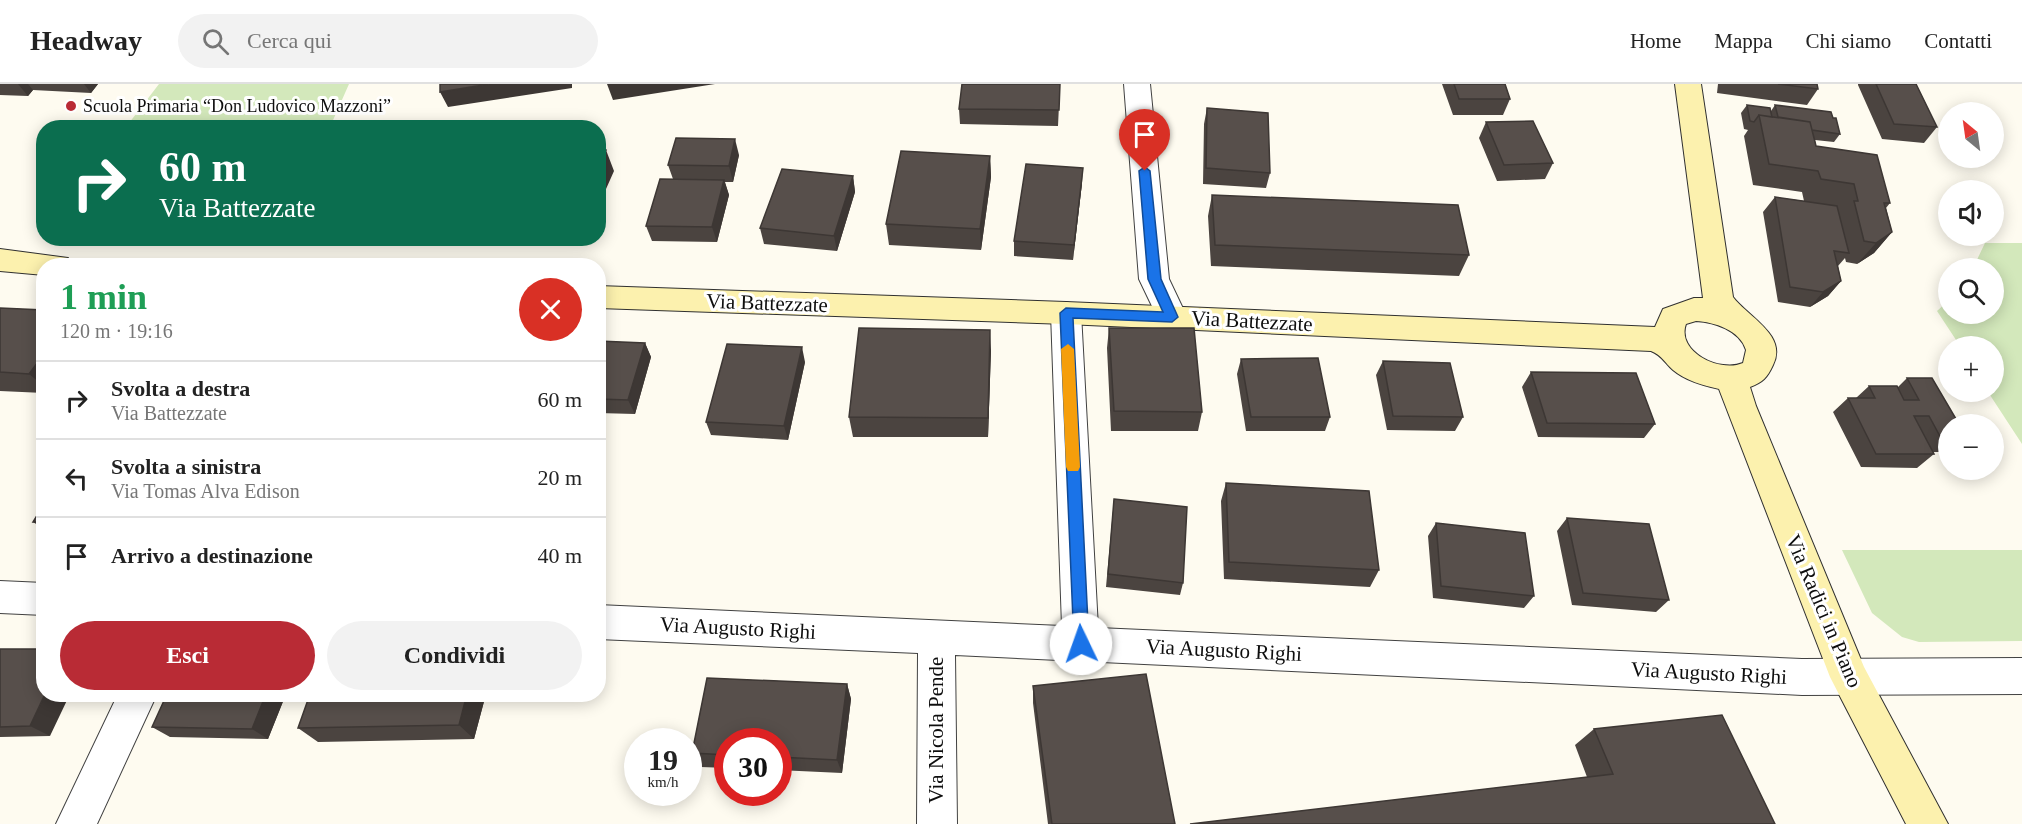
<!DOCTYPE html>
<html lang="it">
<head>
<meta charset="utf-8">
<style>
  :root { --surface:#fff; --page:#f2f2f2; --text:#222; --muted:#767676; --line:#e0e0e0; --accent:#b92b35 }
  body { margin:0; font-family:Georgia,serif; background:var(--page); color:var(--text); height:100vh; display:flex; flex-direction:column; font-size:22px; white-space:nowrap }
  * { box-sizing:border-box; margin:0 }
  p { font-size:20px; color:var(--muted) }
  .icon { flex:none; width:33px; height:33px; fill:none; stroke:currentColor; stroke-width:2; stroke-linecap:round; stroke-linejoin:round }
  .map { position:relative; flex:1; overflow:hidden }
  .details { position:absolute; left:36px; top:174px; width:570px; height:444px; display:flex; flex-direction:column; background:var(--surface); border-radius:24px; box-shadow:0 3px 15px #0003 }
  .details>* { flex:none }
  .top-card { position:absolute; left:36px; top:36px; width:570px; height:126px; border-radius:24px; box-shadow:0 3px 15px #0003; background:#0b6e4f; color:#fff; overflow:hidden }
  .needle { width:39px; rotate:331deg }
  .fabs { position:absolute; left:1938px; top:18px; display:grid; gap:12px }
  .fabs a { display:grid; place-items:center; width:66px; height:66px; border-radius:50%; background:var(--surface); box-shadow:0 3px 15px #0003; font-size:30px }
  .speed { position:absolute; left:624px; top:644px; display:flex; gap:12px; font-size:30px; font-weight:700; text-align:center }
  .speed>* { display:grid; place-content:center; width:78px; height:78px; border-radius:50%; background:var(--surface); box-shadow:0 3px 15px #0003; line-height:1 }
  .speed small { font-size:15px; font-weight:400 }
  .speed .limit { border:9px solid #d22; background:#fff; color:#111 }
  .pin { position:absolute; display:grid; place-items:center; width:51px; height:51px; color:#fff; margin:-62px -26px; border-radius:50% 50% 50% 0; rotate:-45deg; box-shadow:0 0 6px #0007 }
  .pin .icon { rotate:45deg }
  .me { position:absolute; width:66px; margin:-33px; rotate:357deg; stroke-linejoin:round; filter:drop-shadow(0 0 4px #0008) }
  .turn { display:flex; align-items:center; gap:21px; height:126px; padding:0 24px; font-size:27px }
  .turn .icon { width:78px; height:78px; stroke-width:2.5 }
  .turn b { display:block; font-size:42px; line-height:51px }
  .round { display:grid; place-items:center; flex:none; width:63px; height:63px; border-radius:32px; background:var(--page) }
  .summary { display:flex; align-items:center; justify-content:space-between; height:102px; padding:0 24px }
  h1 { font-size:36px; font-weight:700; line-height:45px; color:#1e9e55 }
  .action { display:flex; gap:12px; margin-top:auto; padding:12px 24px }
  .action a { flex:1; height:69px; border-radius:36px; background:var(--accent); color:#fff; font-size:24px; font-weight:700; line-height:69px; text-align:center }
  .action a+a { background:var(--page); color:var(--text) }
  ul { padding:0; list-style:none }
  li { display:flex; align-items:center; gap:18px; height:78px; padding:0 24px; border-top:2px solid var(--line) }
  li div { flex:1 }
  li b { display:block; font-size:22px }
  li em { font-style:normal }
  header { display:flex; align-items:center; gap:36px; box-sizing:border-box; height:84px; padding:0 30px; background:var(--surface); border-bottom:2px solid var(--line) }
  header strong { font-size:28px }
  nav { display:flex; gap:33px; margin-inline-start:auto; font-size:21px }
  .search { width:420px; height:54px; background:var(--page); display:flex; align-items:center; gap:15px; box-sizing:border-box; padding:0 21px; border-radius:33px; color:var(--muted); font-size:22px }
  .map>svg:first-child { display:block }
</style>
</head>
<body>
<header>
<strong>Headway</strong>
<div class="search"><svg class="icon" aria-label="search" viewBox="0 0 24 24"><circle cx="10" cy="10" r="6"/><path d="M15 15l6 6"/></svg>Cerca qui</div>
<nav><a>Home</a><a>Mappa</a><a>Chi siamo</a><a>Contatti</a></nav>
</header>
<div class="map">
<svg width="2022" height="740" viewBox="0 0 2022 740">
  <rect width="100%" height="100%" fill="#fefbf0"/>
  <path fill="#d3e8bb" d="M159,0H349L330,43H126Z
    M1985,159H2022V360L1988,308H1994V262H1960L1937,227L1948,217V230H1994V184H1973Z
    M1842,466H2022V557L1919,558L1902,553L1872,529Z"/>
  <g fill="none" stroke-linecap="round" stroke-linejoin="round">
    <defs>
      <path id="street" d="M1124,0H1150L1169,195L1187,233L1183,241L1172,245L1161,241L1139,195Z
        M1066,218L1077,221L1081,229L1098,544L1802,575L2022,574V610L1802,611L955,571L957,740H917L918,569L598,555V521L1062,542L1051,229L1055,221Z
        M0,497L44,499V531L0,529Z
        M118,610H157L97,740H56Z"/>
      <path id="secondary" d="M1675,0H1701L1733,213C1748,233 1788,251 1773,281C1767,294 1763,298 1750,303L1756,322L1864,583L1948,740H1906L1830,593L1719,305C1703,301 1686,297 1673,286C1665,279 1662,271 1651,267L1066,240L598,224V202L1066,218L1655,243L1663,225L1694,214H1703ZM1696,237C1714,238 1740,246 1746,266L1743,279C1720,289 1676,268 1686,240Z
        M0,165L68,174L72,182H44V191L0,187Z"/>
    </defs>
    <use href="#street" stroke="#414141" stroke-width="2"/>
    <use href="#secondary" stroke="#303030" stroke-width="2"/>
    <use href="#street" fill="#fff" fill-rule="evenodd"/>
    <use href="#secondary" fill="#fcf1ae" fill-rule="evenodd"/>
  </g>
  <path fill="#4b4440" d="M0,0H98L91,9L33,6L28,12L0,11Z
    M1060,0L1058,42L960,40L959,25Z
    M1442,0H1505L1510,15L1503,31H1453Z
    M1718,0H1817L1818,5L1807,21L1717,9Z
    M1858,0H1916L1937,43L1924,59L1882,55L1858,1Z
    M1747,21L1771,27L1775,21L1833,34L1840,50L1834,58L1815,56L1816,62L1890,119L1886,124L1892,148L1874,169L1857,180L1846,178L1845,174L1838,182L1841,197L1828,212L1810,223L1778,218L1763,128L1775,113L1836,121L1804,117L1802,108L1753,101L1744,52L1748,46L1744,45L1741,29Z
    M1207,24L1270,89L1266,104L1203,100L1204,40Z
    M1486,38L1553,79L1545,95L1497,97L1479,54Z
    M739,71L733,98H725L729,111L717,158L652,157L646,142L673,95L668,81Z
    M990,72L991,93L981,166L889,161L886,140Z
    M853,92L855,108L837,167L764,160L760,144Z
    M1082,99L1073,176L1014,172V157Z
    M1212,111L1469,171L1459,192L1211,182L1208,132Z
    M0,224L44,226V309L0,307Z
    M1109,244L1202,328L1198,347H1111L1107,264Z
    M598,257L645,259L651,273L635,330L598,329Z
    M991,266L988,353H853L849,333Z
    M1241,275L1330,333L1325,347H1246L1237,290Z
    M1383,277L1463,333L1455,347L1387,346L1376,291Z
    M805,278L788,356L711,351L706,338Z
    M1531,288L1655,340L1644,354L1538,353L1522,303Z
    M1907,294L1948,340V368H1933L1934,370L1917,384L1861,383L1833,328L1848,314H1856L1869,302L1898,303Z
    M1226,399L1379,486L1370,503L1224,495L1221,417Z
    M1114,415L1183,499L1180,511L1106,503Z
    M44,420V445L33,438Z
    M1567,434L1669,516L1656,528L1572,521L1557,447Z
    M1436,439L1534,512L1524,524L1433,514L1428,452Z
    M0,565L50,652L0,653Z
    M707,594L847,600L851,615L842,689L778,686V657H728V684L701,683L692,669Z
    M1033,602L1175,740H1048L1033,619Z
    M286,610L268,655L170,653L152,643Z
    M486,610L474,655L318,658L298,644Z
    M1594,645L1775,740L1587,693L1575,661Z"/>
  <path fill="#3d3734" d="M18,0H28L33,6L28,12Z
    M84,0H98L91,9Z
    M489,0H572V4L448,23L440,8Z
    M607,0H715L613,16Z
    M735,55L739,71L733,98L729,82Z
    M606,66L614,87L598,123V82Z
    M990,72L991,93L981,166L980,145Z
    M1083,84L1082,99L1073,176L1074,161Z
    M853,92L855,108L837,167L834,152Z
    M724,96L729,111L717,158L712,143Z
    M1892,148L1874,169L1857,180L1876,159Z
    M1841,197L1828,212L1810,223L1823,208Z
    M990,246L991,266L988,353V334Z
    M645,259L651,273L635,330L628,316Z
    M802,263L805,278L788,356L784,342Z
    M44,270V302L29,290Z
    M847,600L851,615L842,689L837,676Z
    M45,610H70L50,652L30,642Z
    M266,610H286L268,655L252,645Z
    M467,610H486L474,655L459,641Z"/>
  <path fill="#574f4b" stroke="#3d3734" stroke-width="1.5" d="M440,0H489L440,8Z
    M962,0H1060L1059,26L959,25Z
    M1454,0H1505L1510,15H1459Z
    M1778,0H1817L1818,5Z
    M1876,0H1916L1937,43L1894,40Z
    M1747,21L1770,24L1772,33L1759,31L1754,38L1750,37Z
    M1775,21L1831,28L1833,34H1836L1840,50L1812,46L1810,38L1778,33Z
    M1207,24L1268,29L1270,89L1206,84Z
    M1759,31L1810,38L1816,62L1877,71L1890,119H1884L1892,148L1876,159L1864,157L1854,117H1858L1854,100L1821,95L1818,87L1769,80Z
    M1533,37L1553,79L1504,81L1486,38Z
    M676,54L735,55L729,82L668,81Z
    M598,65L606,66L598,82Z
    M901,67L990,72L980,145L886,140Z
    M1026,80L1083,84L1074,161L1014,157Z
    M782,85L853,92L834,152L760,144Z
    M660,95L724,96L712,143L646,142Z
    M1212,111L1458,121L1469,171L1215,161Z
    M1775,113L1837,122L1849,169L1834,167L1841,197L1823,208L1790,203Z
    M0,224L44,226V270L29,290L0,288Z
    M859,244L990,246L988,334L849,333Z
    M1109,244H1194L1202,328L1114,327Z
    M598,257L645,259L628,316L598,315Z
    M727,260L802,263L784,342L706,338Z
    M1318,274L1330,333H1251L1241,275Z
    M1383,277L1450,279L1463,333L1393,332Z
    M1531,288L1636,289L1655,340L1547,339Z
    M1907,294H1932L1959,340H1948V354H1941L1929,332H1914L1934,370H1876L1848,314H1875L1869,302H1897L1904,316H1919Z
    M1226,399L1369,407L1379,486L1229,478Z
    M1114,415L1187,423L1183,499L1108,490Z
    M44,420V438H33Z
    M1567,434L1649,440L1669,516L1583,509Z
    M1436,439L1525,449L1534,512L1441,502Z
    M0,565H44V610H45L30,642L0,643Z
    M1146,590L1175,740H1052L1033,602Z
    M707,594L847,600L837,676L778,673V657H728V671L692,669Z
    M167,610H266L252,645L152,643Z
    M310,610H467L459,641L298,644Z
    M1722,631L1775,740H1190L1613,690L1594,645Z"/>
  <path fill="#1a73e8" stroke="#114b97" stroke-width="1.5" d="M1145,83L1150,87L1161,195L1178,233L1172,238L1073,234L1089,560L1087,565L1081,567L1076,565L1074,560L1060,229L1066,224L1163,228L1148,195L1139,87Z"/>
  <path fill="#f59e0b" d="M1068,260L1074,265L1080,383L1078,387H1068L1066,383L1061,265Z"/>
  <circle fill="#b92b35" stroke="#fff" stroke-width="2" cx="71" cy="22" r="6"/>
  <g text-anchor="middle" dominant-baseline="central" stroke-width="6" stroke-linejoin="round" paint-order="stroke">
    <g font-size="18" fill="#0e0e0e" stroke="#fff" text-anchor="start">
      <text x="83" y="22">Scuola Primaria “Don Ludovico Mazzoni”</text>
    </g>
    <g font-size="21" fill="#0e0e0e" stroke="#fff">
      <text transform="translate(767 219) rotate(2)">Via Battezzate</text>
      <text transform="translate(1252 237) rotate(3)">Via Battezzate</text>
      <text transform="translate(1824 527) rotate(67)">Via Radici in Piano</text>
      <text transform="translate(738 544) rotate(3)">Via Augusto Righi</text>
      <text transform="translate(1224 566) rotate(3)">Via Augusto Righi</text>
      <text transform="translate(1709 589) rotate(3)">Via Augusto Righi</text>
      <text transform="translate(936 646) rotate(-90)">Via Nicola Pende</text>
    </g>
  </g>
</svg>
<div class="fabs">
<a><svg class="needle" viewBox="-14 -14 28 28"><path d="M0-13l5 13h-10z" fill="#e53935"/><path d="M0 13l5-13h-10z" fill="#767676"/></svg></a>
<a><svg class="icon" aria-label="sound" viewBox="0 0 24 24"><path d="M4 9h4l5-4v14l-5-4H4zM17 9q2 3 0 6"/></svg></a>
<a><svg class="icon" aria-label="search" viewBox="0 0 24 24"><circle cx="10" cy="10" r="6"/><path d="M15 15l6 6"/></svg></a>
<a>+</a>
<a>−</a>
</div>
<div class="speed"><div>19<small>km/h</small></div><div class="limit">30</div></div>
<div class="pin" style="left:1145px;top:87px;background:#d93025"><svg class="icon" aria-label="arrive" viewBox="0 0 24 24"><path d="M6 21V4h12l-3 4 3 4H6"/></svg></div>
<svg class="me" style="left:1081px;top:560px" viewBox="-20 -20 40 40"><circle r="19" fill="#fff"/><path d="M0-13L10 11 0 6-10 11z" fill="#1a73e8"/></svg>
<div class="top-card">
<div class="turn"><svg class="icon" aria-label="right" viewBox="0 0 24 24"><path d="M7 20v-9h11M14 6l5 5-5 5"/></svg><div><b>60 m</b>Via Battezzate</div></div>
</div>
<section class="details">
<div class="summary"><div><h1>1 min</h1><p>120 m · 19:16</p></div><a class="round" style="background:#d93025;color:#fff"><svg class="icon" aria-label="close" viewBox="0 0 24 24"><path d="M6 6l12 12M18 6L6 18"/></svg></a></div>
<ul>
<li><svg class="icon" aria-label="right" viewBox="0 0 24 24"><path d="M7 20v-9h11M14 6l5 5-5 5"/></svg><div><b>Svolta a destra</b><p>Via Battezzate</p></div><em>60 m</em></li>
<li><svg class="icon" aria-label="left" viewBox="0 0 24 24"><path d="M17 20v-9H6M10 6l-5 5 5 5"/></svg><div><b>Svolta a sinistra</b><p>Via Tomas Alva Edison</p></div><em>20 m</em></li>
<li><svg class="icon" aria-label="arrive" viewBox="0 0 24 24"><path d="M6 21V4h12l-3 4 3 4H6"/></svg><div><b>Arrivo a destinazione</b></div><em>40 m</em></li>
</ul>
<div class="action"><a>Esci</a><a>Condividi</a></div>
</section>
</div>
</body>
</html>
